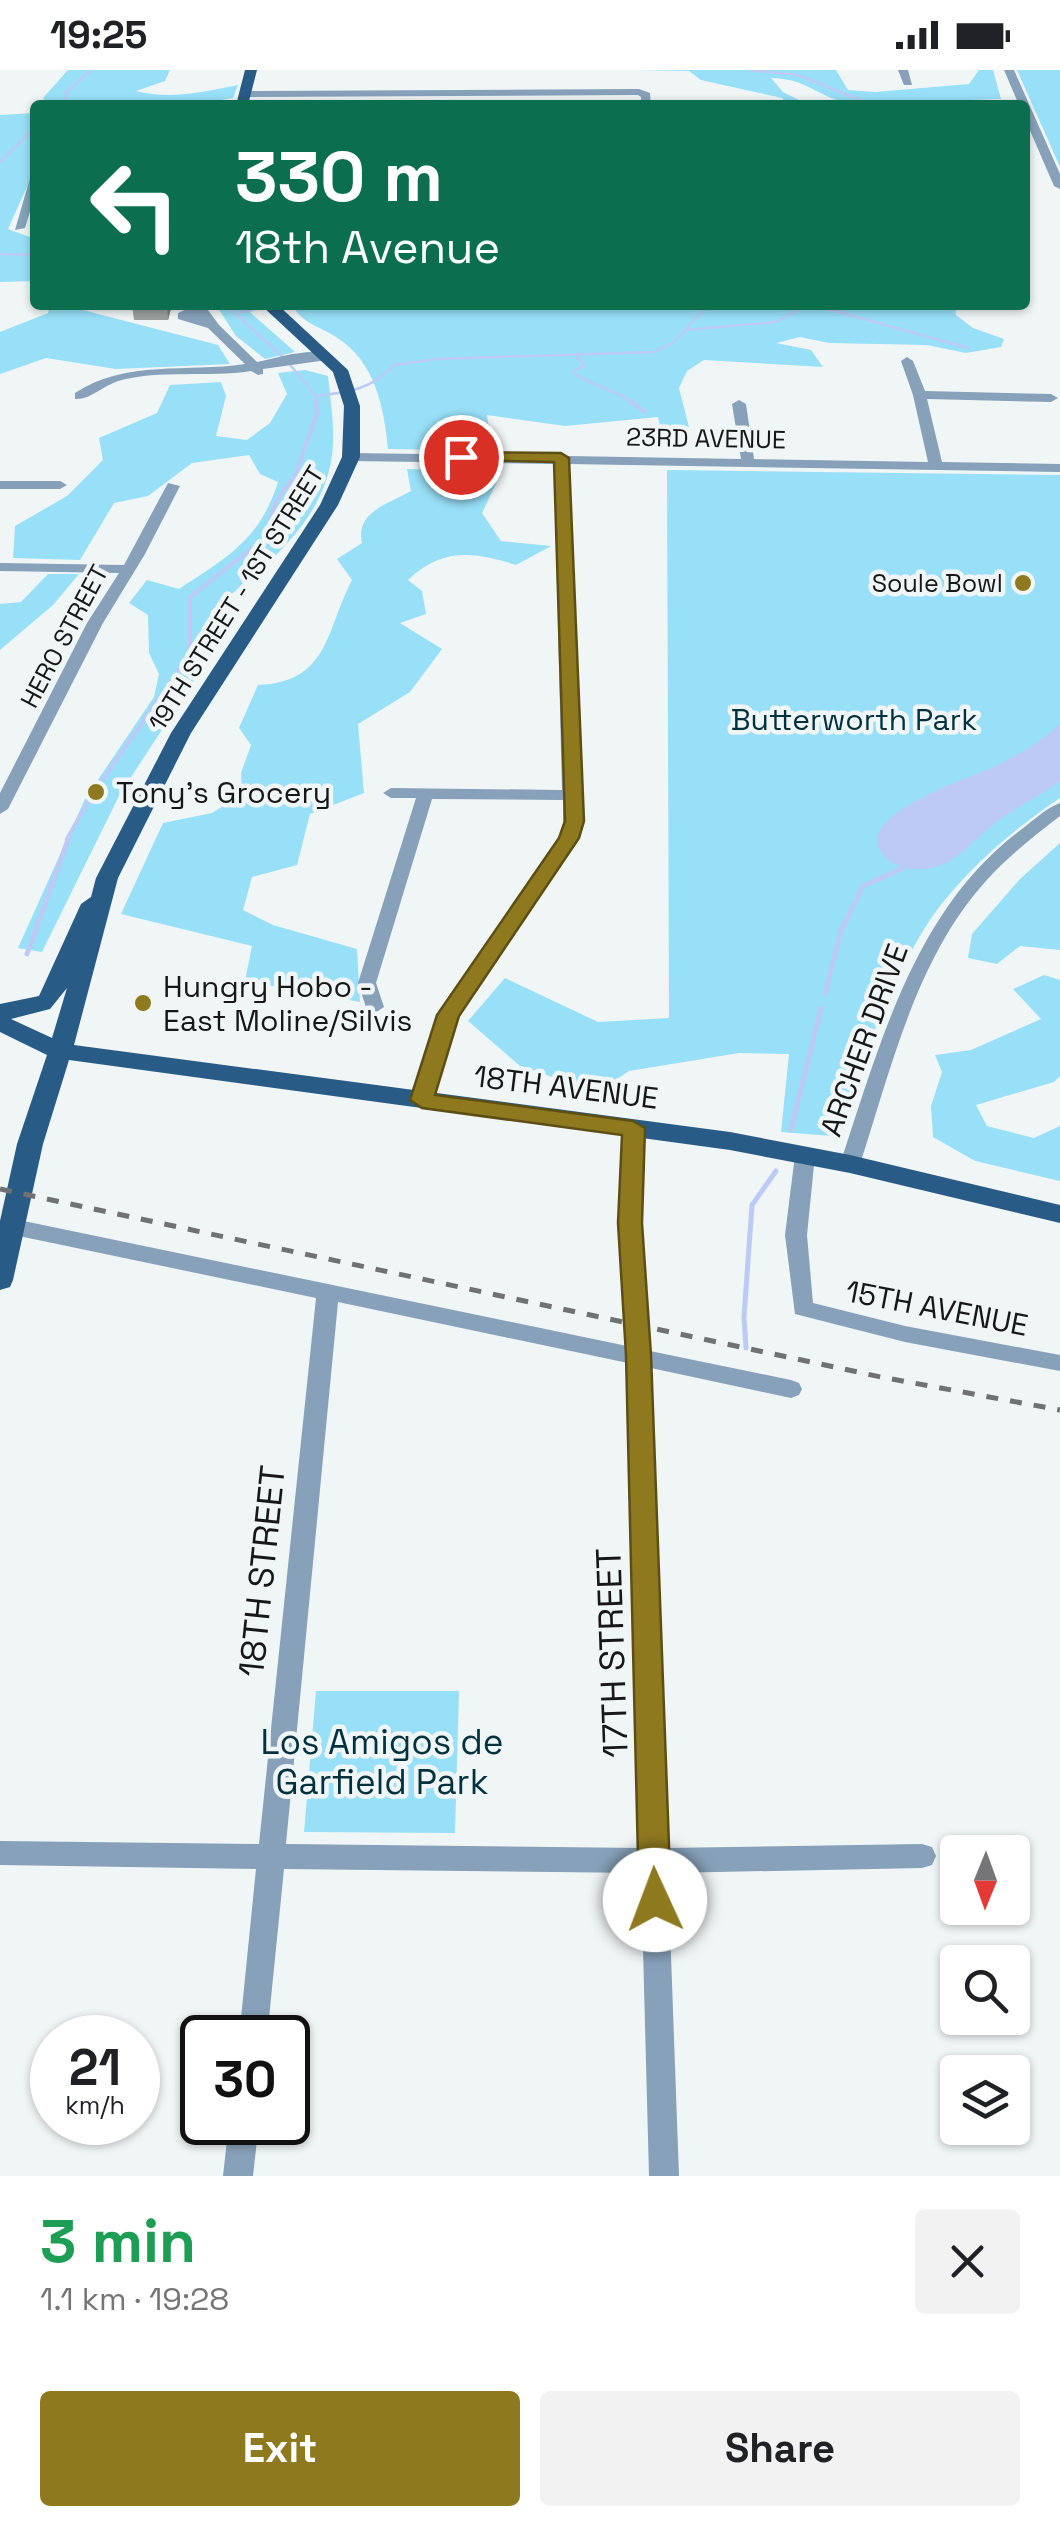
<!DOCTYPE html>
<html lang="en">
<head>
<meta charset="utf-8">
<style>
  :root { --surface:#fff; --page:#f2f2f2; --text:#202124; --muted:#757577; --accent:#8f791f }
  body { margin:0; font-family:"Space Grotesk",sans-serif; background:var(--page); color:var(--text); height:100vh; display:flex; flex-direction:column; font-size:38px; white-space:nowrap }
  * { box-sizing:border-box; margin:0 }
  p { font-size:32px; color:var(--muted) }
  .icon { flex:none; width:55px; height:55px; fill:none; stroke:currentColor; stroke-width:2; stroke-linecap:round; stroke-linejoin:round }
  .map { position:relative; height:2106px; overflow:hidden }
  .panel { display:flex; flex-direction:column; background:var(--surface); flex:1 }
  .panel>* { flex:none }
  .banner { position:absolute; left:30px; top:30px; width:1000px; height:210px; border-radius:10px; box-shadow:0 2px 8px #0004; background:#0b6e4f; color:#fff; overflow:hidden }
  .needle { width:65px; rotate:181deg }
  .controls { position:absolute; left:940px; top:1765px; display:grid; gap:20px }
  .controls a { display:grid; place-items:center; width:90px; height:90px; border-radius:10px; background:var(--surface); box-shadow:0 2px 8px #0004; font-size:50px }
  .speed { position:absolute; left:30px; top:1945px; display:flex; gap:20px; font-size:50px; font-weight:700; text-align:center }
  .speed>* { display:grid; place-content:center; width:130px; height:130px; border-radius:50%; background:var(--surface); box-shadow:0 2px 8px #0004; line-height:1 }
  .speed small { font-size:25px; font-weight:400 }
  .speed .limit { border:5px solid #111; border-radius:15px; background:#fff; color:#111 }
  .pin { position:absolute; display:grid; place-items:center; width:85px; height:85px; color:#fff; margin:-42px; border:5px solid #fff; border-radius:50%; box-shadow:0 2px 10px #0007 }
  .me { position:absolute; width:110px; margin:-55px; rotate:358deg; stroke-linejoin:round; filter:drop-shadow(0 0 8px #0008) }
  .turn { display:flex; align-items:center; gap:35px; height:210px; padding:0 40px; font-size:45px }
  .turn .icon { width:130px; height:130px; stroke-width:2.5 }
  .turn b { display:block; font-size:70px; line-height:85px }
  .round { display:grid; place-items:center; flex:none; width:105px; height:105px; border-radius:10px; background:var(--page) }
  .overview { display:flex; align-items:center; justify-content:space-between; height:170px; padding:0 40px }
  h1 { font-size:60px; font-weight:700; line-height:75px; color:#1e9e55 }
  .button { display:flex; gap:20px; margin-top:auto; padding:20px 40px }
  .button a { flex:1; height:115px; border-radius:10px; background:var(--accent); color:#fff; font-size:40px; font-weight:700; line-height:115px; text-align:center }
  .button a+a { background:var(--page); color:var(--text) }
  .status { display:flex; justify-content:space-between; align-items:center; height:70px; padding:0 50px; background:var(--surface); direction:ltr }
  .status svg { height:28px; fill:currentColor }
  .map>svg:first-child { display:block }
</style>
</head>
<body>
<div class="status"><b>19:25</b><svg viewBox="0 0 49 12"><path d="M0 12V9h3v3zM5 12V6h3v6zM10 12V3h3v9zM15 12V0h3v12zM26 1h20v11H26zM47 4h2v5h-2z"/></svg></div>
<div class="map">
<svg width="1060" height="2106" viewBox="0 0 1060 2106">
  <rect width="100%" height="100%" fill="#f0f5f6"/>
  <path fill="#98e0f8" d="M68,0H170L165,11L136,21C170,30 204,22 238,15L233,28L192,35H47L43,28Z
    M639,0H836L848,20L875,22L969,14L979,0H993L1001,29L971,30L960,35C926,35 870,43 839,31C811,21 804,9 771,8L783,22L809,35H787L782,28L701,10L689,1Z
    M1017,0H1060V97Z
    M35,43V99L8,159L35,169V211L0,212V45Z
    M50,235H79V239L218,275L230,294L116,299L46,288L0,304V262L48,243Z
    M216,235H242L295,282L265,289L236,266Z
    M292,235H955L956,245L973,258L1004,269L1001,277L966,283L927,275L829,273L800,267L776,273L811,280L823,297L704,290L687,301L679,318L689,357L662,364L658,347L565,356L487,345L492,381L388,379C384,337 375,291 336,267C318,255 304,255 292,235Z
    M305,300L328,306C331,334 336,364 331,392C318,459 260,500 211,541L207,591L120,724L42,882L18,878L85,729L154,627L159,604L149,583L148,545L129,533L147,510L179,519C226,488 260,470 278,412L260,404L249,385L192,393L148,426L114,433L80,490L13,488L15,456L67,426L103,390L99,368L157,343L170,315L221,312L226,326L216,366L247,370L270,353L287,324L278,303Z
    M407,399L502,401L482,443L501,471L551,476L516,495C473,481 441,478 408,510L422,521L426,544L400,553L442,579L410,622L358,654L364,723L310,744L297,795L252,807L243,840L273,855L357,879L360,932L245,911L252,876L121,844L163,753L212,743L242,724L241,703L251,675L239,658L258,615C329,612 325,562 352,510L337,489L362,473C355,442 388,434 411,421Z
    M667,400L1060,405V728C1014,759 974,793 940,836C896,893 861,998 832,1066L781,1062L789,984L739,983L629,1001L597,1022L520,996L468,951L505,908L598,952L669,948Z
    M48,504H79L53,535L0,580V534L21,532Z
    M1060,773V880L1020,876L997,894L968,888L972,864L1020,809Z
    M1044,905L1060,910V1006L1054,1012L976,1035L987,1056L1034,1068L1060,1056V1111L975,1091L933,1067L931,1036L942,1002L935,985L971,980L1041,949L1013,919Z
    M316,1621H459L455,1763L304,1762Z"/>
  <path fill="#bccaf5" d="M1060,654V712C1039,726 1015,738 995,753C967,775 950,803 912,799C903,798 890,793 884,786C848,745 974,707 996,696C1019,684 1041,672 1060,654Z"/>
  <g fill="none" stroke-linecap="round" stroke-linejoin="round">
    <path stroke="#bccaf5" stroke-width="2.5" d="M751,0L798,5L873,35
      M65,35L66,22L92,0
      M128,35L136,32
      M0,92L35,57
      M0,184L35,185
      M226,235L286,290L316,326V332
      M239,243L256,239
      M687,260L775,252L805,236L825,238L968,278
      M577,287L585,295L573,302C592,317 613,318 632,332
      M316,326C349,322 371,320 394,295L436,289L654,282L674,272L708,235"/>
    <path stroke="#bccaf5" stroke-width="4" d="M629,330L645,342
      M67,769L92,725L190,584V527L264,469L276,431L295,406L317,343L316,330"/>
    <path stroke="#bccaf5" stroke-width="5" d="M27,884L69,767
      M825,924L841,861L863,816L903,798
      M791,1060L821,938
      M746,1278L744,1247L752,1135L776,1101"/>
    <path fill="#86a1b9" fill-rule="evenodd" d="M898,0H908L912,15H904Z
      M1004,0H1014L1060,104V119L1054,116L1025,49V35H1019Z
      M639,19L650,23L651,35H641V27L638,25L245,27L240,24L245,21Z
      M35,105V125L25,158L15,160L30,108Z
      M191,237L208,240L219,255L257,292C278,288 314,276 333,286L327,290L263,299V304L258,305L251,301C208,308 160,299 118,311C103,316 90,330 75,329V323C127,289 187,303 245,294L208,258L178,249V243Z
      M907,287L913,291L925,321L1051,324L1058,328L1051,332L927,329L942,392L1060,394V402L568,394L581,762L457,945L432,1031L422,1038L415,1036L412,1031L439,945L563,762V730L432,729L376,913L384,937L375,943L366,937L358,913L416,728H391L383,723L391,718L562,720L554,394L351,391L344,387L351,383L555,386L561,383L567,386L741,389L732,334L739,330L746,334L754,389L928,392L913,325L901,291Z
      M0,411H60L67,415L60,419H0Z
      M168,413L180,416L145,484L103,553L8,739L0,744V723L87,553L119,503L0,501V493L124,495Z
      M1060,733V746C1033,767 1007,787 985,812C916,889 891,999 860,1094L850,1101L843,1099L840,1094C880,974 915,838 1022,759C1034,750 1046,738 1060,733Z
      M633,1052L643,1059L640,1153L650,1281L791,1310L799,1313L802,1319L799,1325L791,1328L651,1298L667,1778L922,1774L932,1777L936,1786L932,1795L922,1798L668,1803L679,2106H649L641,1803L284,1799L267,1968H239L256,1799L0,1795V1771L259,1774L316,1228L14,1165L7,1162L4,1157L7,1152L14,1149L627,1276L620,1153L623,1059ZM338,1232L628,1293L641,1778L286,1774Z
      M805,1078L815,1085L807,1165L813,1233L905,1256L1060,1285V1301L905,1272L795,1244L785,1165L795,1085Z
      M229,2052H259L253,2106H223Z"/>
    <path fill="#285b85" fill-rule="evenodd" d="M245,0H257L248,35H236Z
      M261,235H278L348,300L360,336V387L338,435L191,663L118,808L74,975L730,1062L850,1085L1060,1135V1153L850,1103L730,1080L69,990L43,1074L13,1210L10,1217L0,1220V1151L17,1074L47,985L0,962V934L39,926L81,834L91,827L96,808L171,663L320,435L342,387L344,336L333,302ZM67,918L52,968L11,949L50,939Z"/>
    <path stroke="#6f7272" stroke-width="5" stroke-dasharray="12 12" stroke-linecap="butt" d="M0,1119L881,1307L1060,1340"/>
  </g>
  <path fill="#9b9f9e" d="M132,235H172L168,250H134Z"/>
  <path fill="#7e8281" d="M167,235H172L168,250Z"/>
  <path fill="#8f791f" stroke="#5d4f14" stroke-width="2.5" d="M461,382L561,383L569,388L584,751L579,768L459,946L435,1025L633,1051L645,1058L642,1153L651,1285L671,1830L666,1841L655,1845L644,1841L639,1830L626,1285L618,1153L622,1065L422,1038L410,1030L437,945L559,768L565,751L554,392L455,390V383Z"/>
  <g fill="#8f791f" stroke="#f0f5f6" stroke-width="4">
    <circle cx="1023" cy="513" r="10"/>
    <circle cx="96" cy="722" r="10"/>
    <circle cx="143" cy="933" r="10"/>
  </g>
  <g text-anchor="middle" dominant-baseline="central" stroke-width="9" stroke-linejoin="round" paint-order="stroke">
    <g font-size="25" fill="#161818" stroke="#f0f5f6">
      <text transform="translate(706 368) rotate(1)">23RD AVENUE</text>
      <text transform="translate(236 528) rotate(-58)">19TH STREET - 1ST STREET</text>
      <text transform="translate(64 566) rotate(-62)">HERO STREET</text>
    </g>
    <g font-size="25" fill="#161818" stroke="#f0f5f6" text-anchor="end">
      <text x="1003" y="513">Soule Bowl</text>
    </g>
    <g font-size="30" fill="#00313e" stroke="#f0f5f6">
      <text x="854" y="649">Butterworth Park</text>
    </g>
    <g font-size="30" fill="#161818" stroke="#f0f5f6" text-anchor="start">
      <text x="116" y="722">Tony's Grocery</text>
      <text x="163" y="916">Hungry Hobo -<tspan x="163" dy="34">East Moline/Silvis</tspan></text>
    </g>
    <g font-size="30" fill="#161818" stroke="#f0f5f6">
      <text transform="translate(864 970) rotate(-70)">ARCHER DRIVE</text>
      <text transform="translate(566 1017) rotate(7)">18TH AVENUE</text>
      <text transform="translate(937 1238) rotate(11)">15TH AVENUE</text>
    </g>
    <g font-size="35" fill="#161818" stroke="#f0f5f6">
      <text transform="translate(262 1501) rotate(-84)">18TH STREET</text>
      <text transform="translate(612 1583) rotate(-92)">17TH STREET</text>
    </g>
    <g font-size="35" fill="#00313e" stroke="#f0f5f6">
      <text x="382" y="1672">Los Amigos de<tspan x="382" dy="40">Garfield Park</tspan></text>
    </g>
  </g>
</svg>
<div class="controls">
<a><svg class="needle" viewBox="-14 -14 28 28"><path d="M0-13l5 13h-10z" fill="#e53935"/><path d="M0 13l5-13h-10z" fill="#757577"/></svg></a>
<a><svg class="icon" aria-label="search" viewBox="0 0 24 24"><circle cx="10" cy="10" r="6"/><path d="M15 15l6 6"/></svg></a>
<a><svg class="icon" aria-label="layers" viewBox="0 0 24 24"><path d="M12 4l9 5-9 5-9-5zM3 14l9 5 9-5"/></svg></a>
</div>
<div class="speed"><div>21<small>km/h</small></div><div class="limit">30</div></div>
<div class="pin" style="left:461px;top:387px;background:#d93025"><svg class="icon" aria-label="arrive" viewBox="0 0 24 24"><path d="M6 21V4h12l-3 4 3 4H6"/></svg></div>
<svg class="me" style="left:655px;top:1830px" viewBox="-20 -20 40 40"><circle r="19" fill="#fff"/><path d="M0-13L10 11 0 6-10 11z" fill="#8f791f"/></svg>
<div class="banner">
<div class="turn"><svg class="icon" aria-label="left" viewBox="0 0 24 24"><path d="M17 20v-9H6M10 6l-5 5 5 5"/></svg><div><b>330 m</b>18th Avenue</div></div>
</div>
</div>
<section class="panel">
<div class="overview"><div><h1>3 min</h1><p>1.1 km · 19:28</p></div><a class="round"><svg class="icon" aria-label="close" viewBox="0 0 24 24"><path d="M6 6l12 12M18 6L6 18"/></svg></a></div>
<div class="button"><a>Exit</a><a>Share</a></div>
</section>
</body>
</html>
